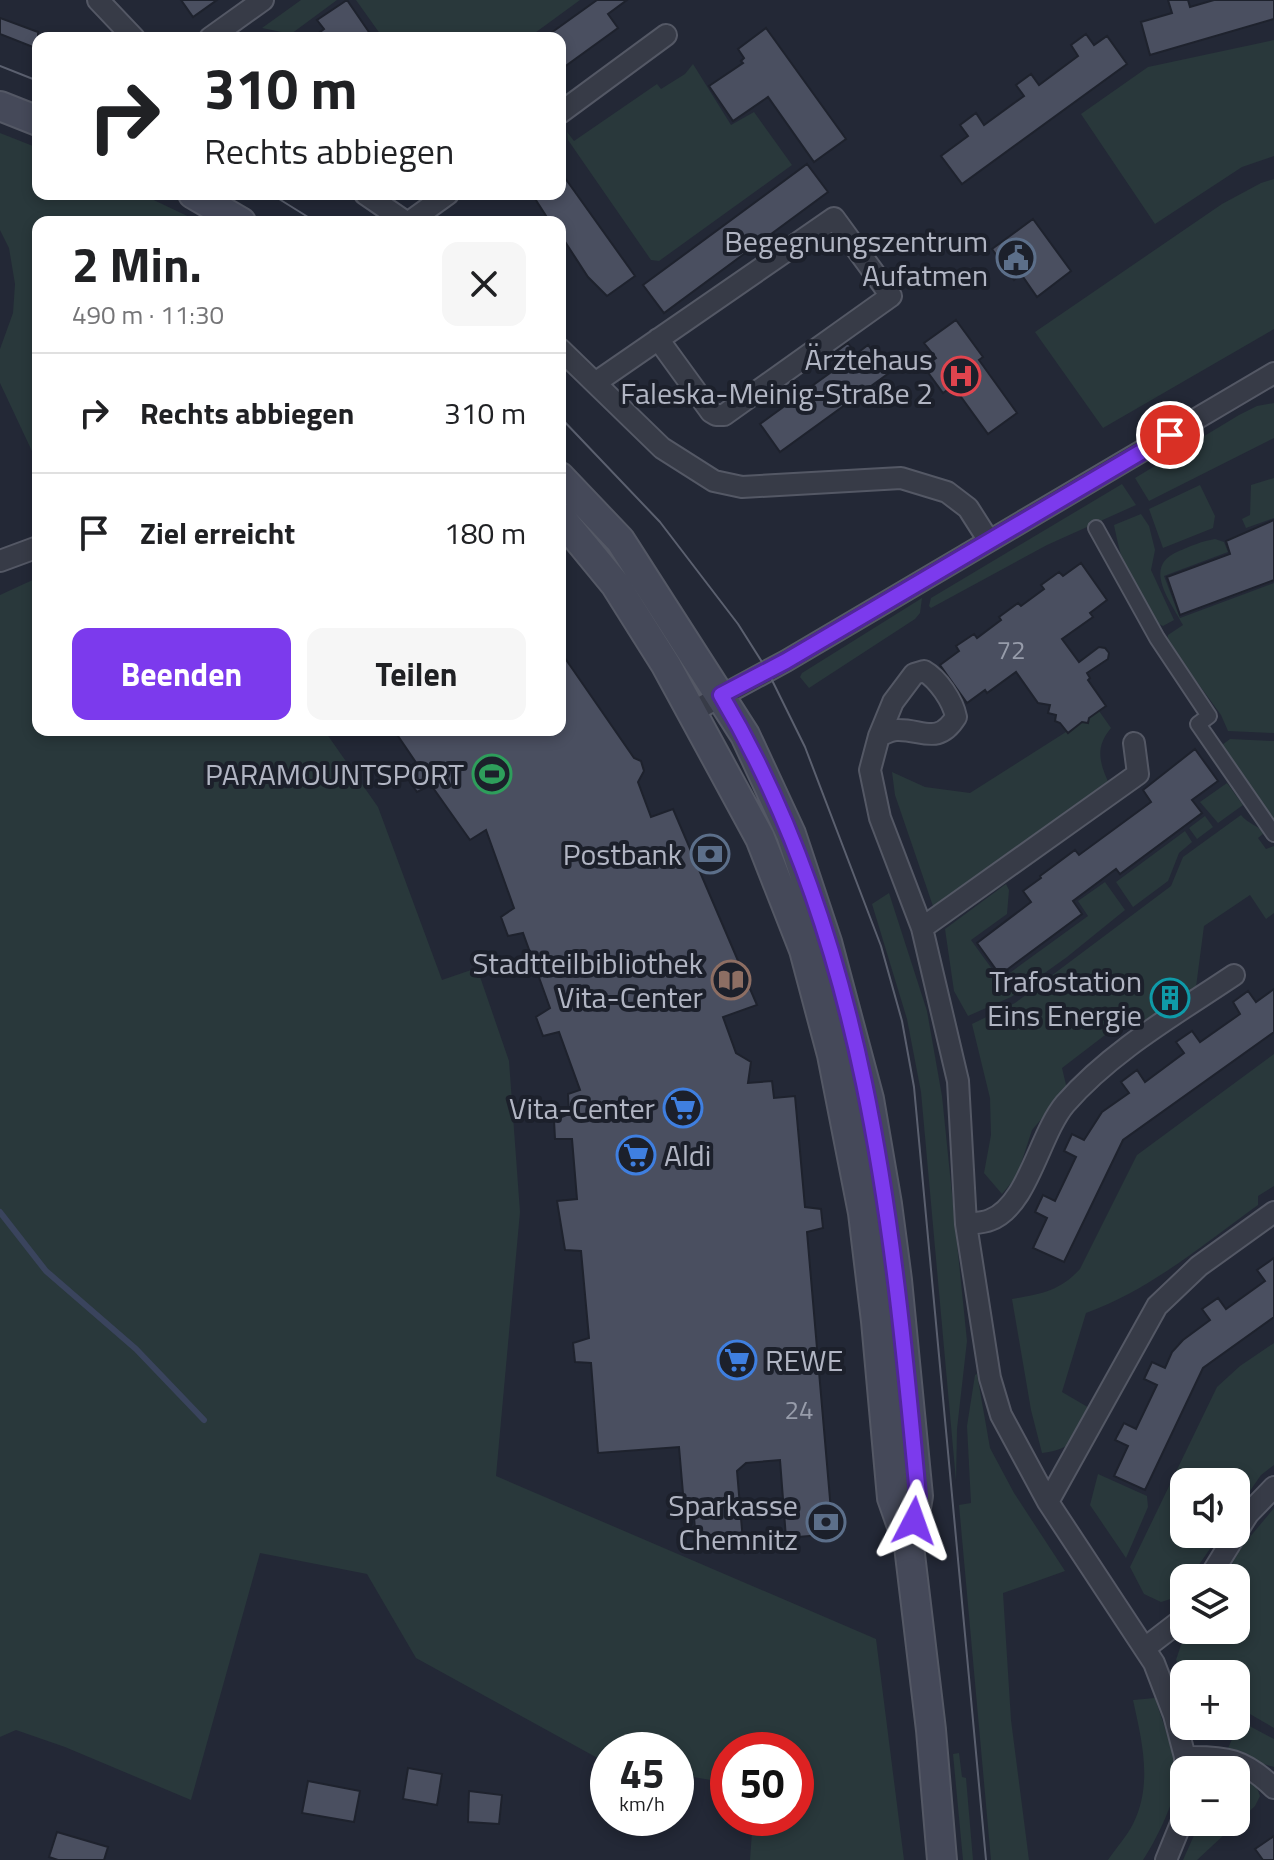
<!DOCTYPE html>
<html lang="de">
<head>
<meta charset="utf-8">
<style>
  :root { --surface:#fff; --page:#f6f6f6; --text:#202124; --muted:#757577; --line:#e0e0e0; --accent:#7c3aed }
  body { margin:0; font-family:"Titillium Web",sans-serif; background:var(--page); color:var(--text); height:100vh; display:flex; flex-direction:column; font-size:30px; white-space:nowrap }
  * { box-sizing:border-box; margin:0 }
  p { font-size:26px; color:var(--muted) }
  .icon { flex:none; width:44px; height:44px; fill:none; stroke:currentColor; stroke-width:2; stroke-linecap:round; stroke-linejoin:round }
  .map { position:relative; flex:1; overflow:hidden }
  .sheet { position:absolute; left:32px; top:216px; width:534px; height:520px; display:flex; flex-direction:column; background:var(--surface); border-radius:16px; box-shadow:0 4px 12px #0003 }
  .sheet>* { flex:none }
  .hud { position:absolute; left:32px; top:32px; width:534px; height:168px; border-radius:16px; box-shadow:0 4px 12px #0003; background:#fff; color:var(--text); overflow:hidden }
  .tools { position:absolute; left:1170px; top:1468px; display:grid; gap:16px }
  .tools a { display:grid; place-items:center; width:80px; height:80px; border-radius:16px; background:var(--surface); box-shadow:0 4px 12px #0003; font-size:40px }
  .speed { position:absolute; left:590px; top:1732px; display:flex; gap:16px; font-size:40px; font-weight:700; text-align:center }
  .speed>* { display:grid; place-content:center; width:104px; height:104px; border-radius:50%; background:var(--surface); box-shadow:0 4px 12px #0003; line-height:1 }
  .speed small { font-size:20px; font-weight:400 }
  .speed .limit { border:12px solid #d22; background:#fff; color:#111 }
  .pin { position:absolute; display:grid; place-items:center; width:68px; height:68px; color:#fff; margin:-34px; border:4px solid #fff; border-radius:50%; box-shadow:0 2px 8px #0007 }
  .me { position:absolute; width:88px; margin:-44px; rotate:4deg; stroke-linejoin:round; filter:drop-shadow(0 0 6px #0008) }
  .turn { display:flex; align-items:center; gap:28px; height:168px; padding:0 40px; font-size:36px }
  .turn .icon { width:104px; height:104px; stroke-width:2.5 }
  .turn b { display:block; font-size:56px; line-height:68px }
  .round { display:grid; place-items:center; flex:none; width:84px; height:84px; border-radius:16px; background:var(--page) }
  .head { display:flex; align-items:center; justify-content:space-between; height:136px; padding:0 40px }
  h1 { font-size:48px; font-weight:700; line-height:60px }
  .primary-button { display:flex; gap:16px; margin-top:auto; padding:16px 40px }
  .primary-button a { flex:1; height:92px; border-radius:16px; background:var(--accent); color:#fff; font-size:32px; font-weight:700; line-height:92px; text-align:center }
  .primary-button a+a { background:var(--page); color:var(--text) }
  ul { padding:0; list-style:none }
  li { display:flex; align-items:center; gap:24px; height:120px; padding:0 40px; border-top:2px solid var(--line) }
  li div { flex:1 }
  li b { display:block; font-size:30px }
  li em { font-style:normal }
  .map>svg:first-child { display:block }
</style>
</head>
<body>
<div class="map">
<svg width="1274" height="1860" viewBox="0 0 1274 1860">
  <rect width="100%" height="100%" fill="#232836"/>
  <path fill="#29383b" d="M301,0H337L291,34L262,28Z
    M356,0H580L528,38H383Z
    M1274,40V156L1242,167L1155,224L1081,114L1148,67Z
    M693,64L731,125L754,112L792,165L659,261L651,260L568,140L567,132L574,141L657,84L661,89L685,74Z
    M0,133L38,148V194H141L200,222H38V464L0,383V349L13,313L15,284L9,248L0,230Z
    M1274,179V329L1103,428L1035,332L1222,204L1261,183Z
    M1274,403V438L1149,501L1135,478L1239,415L1257,406Z
    M1274,478V518L1246,528L1242,519L1250,515L1251,485Z
    M1122,484L1136,505L1047,545L931,608L929,606L931,598Z
    M1200,485L1215,516L1213,528L1163,548L1149,509Z
    M1141,514L1149,526L1155,550L1151,570L1174,620L1163,626C1134,614 1120,555 1114,525Z
    M1215,539L1224,542L1228,552L1164,576L1180,618L1274,583V733L1228,731L1221,715L1167,641L1168,635L1183,625C1169,599 1142,566 1179,551C1191,546 1202,541 1215,539Z
    M38,575V730H324L378,807L442,980L477,968L509,1061L520,1212L496,1476L876,1639L904,1860H750L753,1818H796V1750H728V1783L676,1774V1750H608V1762L603,1761L416,1658L367,1574L260,1553L191,1800L65,1747L16,1730L0,1737V595L37,578Z
    M922,598L920,613L915,619L809,688L800,677L802,673Z
    M1099,711L1111,728C1094,748 1100,764 1110,786L935,912L895,795L892,772L925,787L970,793Z
    M1230,739L1274,741V824L1218,748Z
    M1227,783L1243,805L1218,823L1200,802Z
    M1241,815C1248,824 1258,825 1264,833L1258,838L1266,849L1274,846V913L1266,919L1250,895L1204,926L1196,987L1136,1033L1126,1019L1062,1068L1067,1089L1032,1130L1017,1176L1002,1194L984,1173L991,1135L990,1098L972,1024L1015,1003L1171,886L1183,857Z
    M1205,816L1213,827L1197,839L1189,828Z
    M1185,831L1192,842L1179,853L1168,881L1133,907L1116,882Z
    M1105,882L1125,910L1067,957L1011,997L968,1016L954,991L945,929L1006,884L1009,890L1007,914L971,940L1000,980L1088,916L1078,901Z
    M889,893L927,1011L942,1096L967,1341L957,1429L956,1481L921,1092L907,1019L872,904Z
    M1274,1054V1186L1258,1196V1205C1204,1244 1150,1290 1086,1313L1062,1392L1091,1409C1079,1435 1073,1450 1042,1453L1031,1410L1012,1299C1041,1294 1060,1291 1080,1269L1137,1155Z
    M1274,1343V1465L1261,1475L1236,1511V1482H1184V1534H1220L1190,1578H1184C1184,1594 1175,1598 1161,1602L1144,1594L1130,1567L1217,1387L1240,1366Z
    M977,1374L990,1448L1014,1493L1065,1571L1003,1593L1011,1720L1029,1860H991L959,1505L971,1503L967,1426L975,1375Z
    M1098,1474L1147,1496L1148,1507L1126,1558L1090,1505Z
    M1274,1508V1728L1236,1706V1674H1185L1176,1660L1181,1645L1193,1630H1236V1578H1225L1239,1550Z
    M1155,1698C1162,1720 1178,1761 1176,1784C1173,1806 1155,1842 1143,1860H1108C1116,1848 1127,1836 1133,1824C1153,1784 1142,1741 1133,1700Z
    M1240,1721L1274,1739V1767L1226,1753Z
    M959,1753L962,1777L966,1778L973,1860H963L953,1754Z
    M1236,1775C1249,1779 1256,1783 1260,1796L1255,1806L1197,1860H1183L1200,1822H1236Z"/>
  <g fill="none" stroke-linecap="round" stroke-linejoin="round">
    <path stroke="#3a445d" stroke-width="6" d="M0,1212L46,1271L136,1349L204,1420"/>
  </g>
  <path fill="#4a4f60" stroke="#1e222d" stroke-width="2" d="M181,0H217L193,17Z
    M347,0L373,38H312L324,29L317,20Z
    M597,0H627L608,14L618,28L560,70V38H544Z
    M1168,0H1188L1190,7L1214,0H1274V19L1150,55L1141,22L1172,13Z
    M0,18L38,32V49L0,34Z
    M766,28L846,139L814,162L768,97L733,121L709,86L743,63L741,61L744,58L738,49Z
    M1086,34L1094,45L1107,36L1127,64L962,184L941,156L968,136L960,125L976,113L984,125L1024,96L1016,85L1031,74L1039,85L1078,56L1071,45Z
    M807,164L828,192L664,313L643,285Z
    M560,171L635,276L607,296L588,277L560,234V222H550L532,194H560Z
    M1033,219L1071,271L1037,297L1021,274L1014,280L992,249Z
    M956,320L983,357L979,360L1017,413L988,434L953,386L943,393L924,367L936,358L924,343Z
    M848,343L856,354L868,345L889,373L780,452L760,424L786,405L778,393L794,382L802,393L841,365L833,354Z
    M1274,520V580L1180,615L1167,577L1230,554L1226,541Z
    M1081,563L1107,600L1090,613L1093,617L1062,639L1079,662L1099,647L1105,648L1109,653L1108,659L1087,673L1090,678L1088,680L1106,706L1089,718L1088,723L1082,722L1068,733L1060,723L1055,721L1056,715L1048,713L1050,705L1038,703L1016,672L987,693L985,690L967,703L940,665L959,651L956,646L974,634L977,638L1001,620L999,617L1018,603L1021,606L1044,589L1041,585L1059,572L1063,576Z
    M560,651L634,758L641,761L644,771L638,782L651,817L673,809L757,1005L723,1017L736,1053L751,1062L748,1083L772,1081L774,1098L795,1096L805,1207L821,1209L823,1228L807,1232L833,1534L786,1538L780,1460L746,1463L737,1471L744,1553L695,1529L693,1505H684L679,1447L598,1453L591,1363L575,1362L573,1343L589,1338L581,1251L565,1250L557,1201L577,1199L572,1139H555L554,1120L569,1114L568,1094L580,1090L559,1032L543,1036L536,1017L550,1008L523,933L508,936L501,917L514,908L486,830L470,840L431,785L417,792L406,776L417,764L394,730H560Z
    M1195,749L1218,781L1192,800L1202,813L1120,874L1116,869L1073,901L1082,914L1000,975L977,943L1031,902L1023,891L1041,878L1040,876L1075,850L1079,855L1151,802L1143,790Z
    M1274,989V1032L1123,1140L1064,1262L1033,1248L1047,1218L1035,1212L1043,1195L1055,1201L1076,1157L1064,1151L1072,1134L1084,1140L1102,1112L1129,1093L1121,1082L1137,1070L1145,1082L1184,1053L1176,1042L1192,1031L1200,1042L1240,1014L1233,1002L1248,991L1256,1002Z
    M1274,1258V1317L1203,1368L1145,1490L1114,1476L1128,1446L1115,1440L1124,1423L1136,1429L1157,1385L1144,1379L1152,1362L1165,1368L1172,1352L1183,1340L1210,1320L1202,1309L1218,1298L1226,1309L1265,1281L1257,1270Z
    M408,1768L442,1774L437,1805L403,1799Z
    M308,1781L360,1791L354,1822L302,1813Z
    M469,1791L502,1795L499,1824L468,1822Z
    M57,1832L108,1847L104,1860H58L49,1857Z
    M1274,1836V1860H1263L1255,1849Z"/>
  <g fill="none" stroke-linecap="round" stroke-linejoin="round">
    <defs>
      <path id="pedestrian" d="M1096,528L1157,638L1209,716L1198,724L1274,834"/>
      <path id="minor" d="M98,0L134,38
        M210,38L263,0
        M560,113L666,35
        M365,194L406,222
        M409,222L448,194
        M560,349L662,448L714,481L742,487L901,478L947,492L968,508L989,541
        M595,383C675,328 755,273 834,218L891,296L724,415H716L711,412L658,339
        M0,561L38,547
        M692,712L786,661L1274,373
        M879,736C884,734 891,730 897,730C922,729 938,746 956,717C953,701 938,679 924,671L914,674L893,702L879,736L870,770L880,818L922,928L958,1081L966,1224L990,1378L1001,1415L1048,1502L1154,1663L1174,1715L1185,1757
        M922,928L1138,774L1134,743
        M966,1224C974,1223 983,1223 990,1220C1028,1206 1039,1135 1065,1104C1111,1051 1176,1014 1234,975
        M1048,1502L1157,1306L1199,1266L1274,1212
        M1236,1533L1248,1514L1274,1487
        M1209,1578L1236,1534
        M1145,1648L1184,1618
        M1185,1770V1757C1226,1756 1244,1759 1274,1788
        M1166,1860L1184,1816"/>
      <path id="secondary" d="M0,106L38,121
        M193,194L241,222
        M560,477L620,540L745,735L791,834L827,942L869,1099L887,1204L897,1280L918,1496L910,1542
        M560,517L615,584L666,665L760,838L804,950L832,1055L863,1213L876,1321L892,1498L909,1546L931,1730L942,1860"/>
    </defs>
    <use href="#pedestrian" stroke="#545865" stroke-width="18"/>
    <use href="#minor" stroke="#545865" stroke-width="24"/>
    <use href="#secondary" stroke="#545865" stroke-width="32"/>
    <use href="#pedestrian" stroke="#373b47" stroke-width="14"/>
    <use href="#minor" stroke="#373b47" stroke-width="20"/>
    <use href="#secondary" stroke="#454959" stroke-width="28"/>
    <path stroke="#5b606f" stroke-width="2" d="M0,66L38,81
      M271,194L316,222
      M560,417L660,522L738,624L767,670L805,747L881,946L902,1021L914,1087L986,1860"/>
  </g>
  <g fill="none" stroke-linecap="round" stroke-linejoin="round">
    <defs>
      <path id="route" d="M914,1521L918,1496C893,1222 865,937 721,695L786,661L1170,435"/>
    </defs>
    <use href="#route" stroke="#51269a" stroke-width="20"/>
    <use href="#route" stroke="#7c3aed" stroke-width="14"/>
  </g>
  <defs>
    <symbol id="civic-ring" viewBox="-11 -11 22 22"><circle r="9.5" fill="#1c202b" stroke="#5c6f8a" stroke-width="1.5"/><path d="M-.6-6.5H3V-4.5H.6V-3L4-1V1h2V6H-6V1h2V-1L-.6-3ZM-1.2 2.5V6h2.4V2.5Z" fill="#5c6f8a"/></symbol>
    <symbol id="hospital-ring" viewBox="-11 -11 22 22"><circle r="9.5" fill="#1c202b" stroke="#e0444e" stroke-width="1.5"/><path d="M-5-5h3v3.5h4V-5h3V5h-3V1.5h-4V5h-3Z" fill="#e0444e"/></symbol>
    <symbol id="stadium-ring" viewBox="-11 -11 22 22"><circle r="9.5" fill="#1c202b" stroke="#2e9e5b" stroke-width="1.5"/><path d="M0-5a6.5 5 0 1 0 0 10a6.5 5 0 1 0 0-10ZM-3.5-1.8h7v3.6h-7Z" fill="#2e9e5b"/></symbol>
    <symbol id="bank-ring" viewBox="-11 -11 22 22"><circle r="9.5" fill="#1c202b" stroke="#5c6f8a" stroke-width="1.5"/><path d="M-6-4H6V4H-6ZM0-2.3a2.3 2.3 0 1 0 0 4.6a2.3 2.3 0 1 0 0-4.6Z" fill="#5c6f8a"/></symbol>
    <symbol id="library-ring" viewBox="-11 -11 22 22"><circle r="9.5" fill="#1c202b" stroke="#8d6e63" stroke-width="1.5"/><path d="M-6-4Q-3-5.5-.7-3.5V5Q-3 3-6 4ZM6-4Q3-5.5 .7-3.5V5Q3 3 6 4Z" fill="#8d6e63"/></symbol>
    <symbol id="building-ring" viewBox="-11 -11 22 22"><circle r="9.5" fill="#1c202b" stroke="#0f9aa8" stroke-width="1.5"/><path d="M-4-6H4V6H1V3H-1V6H-4ZM-2.5-4.3h1.7v1.8h-1.7ZM.8-4.3h1.7v1.8H.8ZM-2.5-1h1.7V.8h-1.7ZM.8-1h1.7V.8H.8Z" fill="#0f9aa8"/></symbol>
    <symbol id="supermarket-ring" viewBox="-11 -11 22 22"><circle r="9.5" fill="#1c202b" stroke="#3f7fe0" stroke-width="1.5"/><path d="M-6-5.5h2.5l.6 2H6L4.5 2H-2.5L-4.4-4H-6ZM-1.5 3.2a1.3 1.3 0 1 0 .1 0ZM3 3.2a1.3 1.3 0 1 0 .1 0Z" fill="#3f7fe0"/></symbol>
  </defs>
  <g fill-rule="evenodd">
    <use href="#civic-ring" x="994" y="236" width="44" height="44"/>
    <use href="#hospital-ring" x="939" y="354" width="44" height="44"/>
    <use href="#stadium-ring" x="470" y="752" width="44" height="44"/>
    <use href="#bank-ring" x="688" y="832" width="44" height="44"/>
    <use href="#library-ring" x="709" y="958" width="44" height="44"/>
    <use href="#building-ring" x="1148" y="976" width="44" height="44"/>
    <use href="#supermarket-ring" x="661" y="1086" width="44" height="44"/>
    <use href="#supermarket-ring" x="614" y="1133" width="44" height="44"/>
    <use href="#supermarket-ring" x="715" y="1338" width="44" height="44"/>
    <use href="#bank-ring" x="804" y="1500" width="44" height="44"/>
  </g>
  <g text-anchor="middle" dominant-baseline="central" stroke-width="8" stroke-linejoin="round" paint-order="stroke">
    <g font-size="26" fill="#979caa">
      <text x="1011" y="649">72</text>
      <text x="799" y="1409">24</text>
    </g>
    <g font-size="30" fill="#b1b5c3" stroke="#1c202b" text-anchor="end">
      <text x="988" y="241">Begegnungszentrum<tspan x="988" dy="34">Aufatmen</tspan></text>
      <text x="933" y="359">Ärztehaus<tspan x="933" dy="34">Faleska-Meinig-Straße 2</tspan></text>
      <text x="464" y="774">PARAMOUNTSPORT</text>
      <text x="682" y="854">Postbank</text>
      <text x="703" y="963">Stadtteilbibliothek<tspan x="703" dy="34">Vita-Center</tspan></text>
      <text x="1142" y="981">Trafostation<tspan x="1142" dy="34">Eins Energie</tspan></text>
      <text x="655" y="1108">Vita-Center</text>
      <text x="664" y="1155" text-anchor="start">Aldi</text>
      <text x="765" y="1360" text-anchor="start">REWE</text>
      <text x="798" y="1505">Sparkasse<tspan x="798" dy="34">Chemnitz</tspan></text>
    </g>
  </g>
</svg>
<div class="tools">
<a><svg class="icon" aria-label="sound" viewBox="0 0 24 24"><path d="M4 9h4l5-4v14l-5-4H4zM17 9q2 3 0 6"/></svg></a>
<a><svg class="icon" aria-label="layers" viewBox="0 0 24 24"><path d="M12 4l9 5-9 5-9-5zM3 14l9 5 9-5"/></svg></a>
<a>+</a>
<a>−</a>
</div>
<div class="speed"><div>45<small>km/h</small></div><div class="limit">50</div></div>
<div class="pin" style="left:1170px;top:435px;background:#d93025"><svg class="icon" aria-label="arrive" viewBox="0 0 24 24"><path d="M6 21V4h12l-3 4 3 4H6"/></svg></div>
<svg class="me" style="left:914px;top:1521px" viewBox="-20 -20 40 40"><path d="M0-17L14 15 0 8-14 15z" fill="#7c3aed" stroke="#fff" stroke-width="4"/></svg>
<div class="hud">
<div class="turn"><svg class="icon" aria-label="right" viewBox="0 0 24 24"><path d="M7 20v-9h11M14 6l5 5-5 5"/></svg><div><b>310 m</b>Rechts abbiegen</div></div>
</div>
<section class="sheet">
<div class="head"><div><h1>2 Min.</h1><p>490 m · 11:30</p></div><a class="round"><svg class="icon" aria-label="close" viewBox="0 0 24 24"><path d="M6 6l12 12M18 6L6 18"/></svg></a></div>
<ul>
<li><svg class="icon" aria-label="right" viewBox="0 0 24 24"><path d="M7 20v-9h11M14 6l5 5-5 5"/></svg><div><b>Rechts abbiegen</b></div><em>310 m</em></li>
<li><svg class="icon" aria-label="arrive" viewBox="0 0 24 24"><path d="M6 21V4h12l-3 4 3 4H6"/></svg><div><b>Ziel erreicht</b></div><em>180 m</em></li>
</ul>
<div class="primary-button"><a>Beenden</a><a>Teilen</a></div>
</section>
</div>
</body>
</html>
